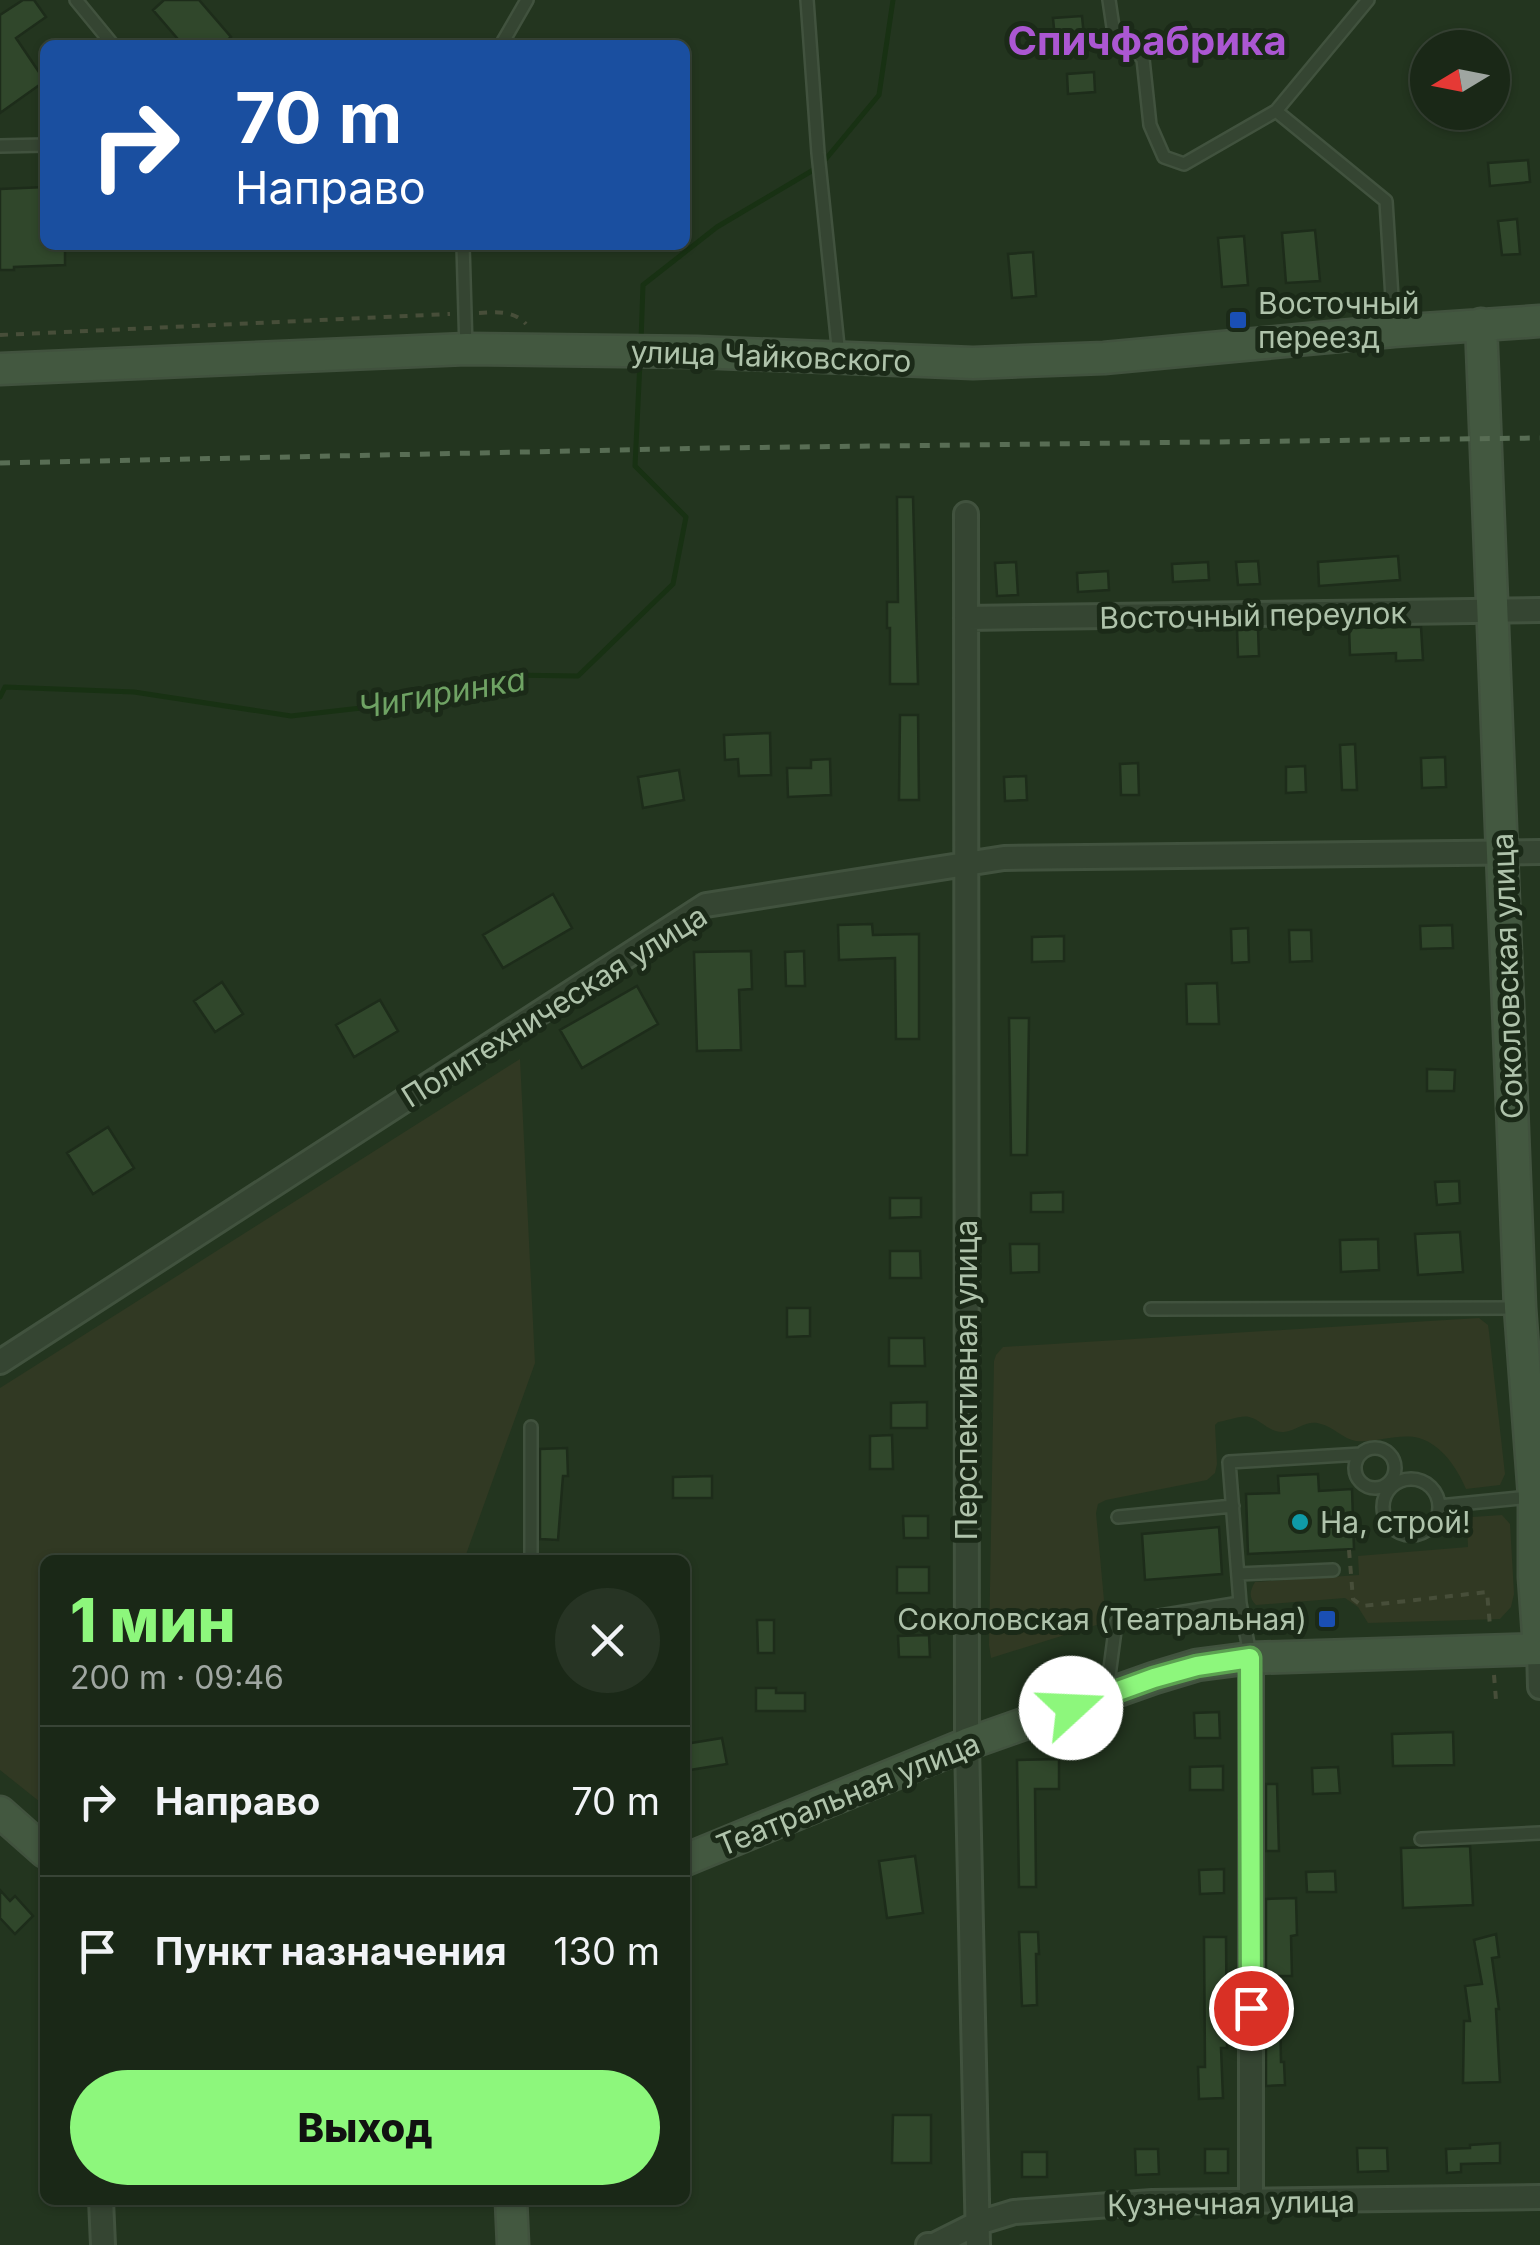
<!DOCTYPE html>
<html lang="ru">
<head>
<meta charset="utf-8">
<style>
  :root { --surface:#1a2817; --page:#273424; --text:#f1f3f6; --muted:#9fa6a1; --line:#384436; --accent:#8df77c }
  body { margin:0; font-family:Inter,sans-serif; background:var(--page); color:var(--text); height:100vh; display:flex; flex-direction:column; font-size:38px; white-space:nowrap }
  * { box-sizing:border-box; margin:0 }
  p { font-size:32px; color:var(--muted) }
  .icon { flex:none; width:55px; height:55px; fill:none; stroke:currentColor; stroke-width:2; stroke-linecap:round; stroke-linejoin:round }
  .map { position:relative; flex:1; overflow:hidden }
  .drawer { position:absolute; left:40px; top:1555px; width:650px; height:650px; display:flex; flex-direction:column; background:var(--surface); border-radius:15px; box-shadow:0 2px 8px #0004,0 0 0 2px var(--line) }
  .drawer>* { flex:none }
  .hud { position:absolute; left:40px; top:40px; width:650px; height:210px; border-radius:15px; box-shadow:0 2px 8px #0004,0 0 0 2px var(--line); background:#1a4fa0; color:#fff; overflow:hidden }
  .needle { width:65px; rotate:260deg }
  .fabs { position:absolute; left:1410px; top:30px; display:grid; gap:20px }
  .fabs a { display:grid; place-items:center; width:100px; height:100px; border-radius:50%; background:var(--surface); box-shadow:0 2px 8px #0004,0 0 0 2px var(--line); font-size:50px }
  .pin { position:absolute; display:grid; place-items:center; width:85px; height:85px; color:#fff; margin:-42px; border:5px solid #fff; border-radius:50%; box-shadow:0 2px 10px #0007 }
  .me { position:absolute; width:110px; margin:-55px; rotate:70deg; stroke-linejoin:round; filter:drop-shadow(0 0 8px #0008) }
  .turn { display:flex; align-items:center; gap:35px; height:210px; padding:0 30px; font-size:45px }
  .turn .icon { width:130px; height:130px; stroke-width:2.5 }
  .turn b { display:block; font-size:70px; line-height:85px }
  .round { display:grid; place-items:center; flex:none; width:105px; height:105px; border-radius:52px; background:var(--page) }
  .head { display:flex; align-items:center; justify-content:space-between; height:170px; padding:0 30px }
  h1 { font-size:60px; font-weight:800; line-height:75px; color:var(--accent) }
  .primary-button { display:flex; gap:20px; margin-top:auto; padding:20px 30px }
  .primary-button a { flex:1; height:115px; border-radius:60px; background:var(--accent); color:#111; font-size:40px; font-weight:800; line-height:115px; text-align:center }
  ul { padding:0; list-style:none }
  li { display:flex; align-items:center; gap:30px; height:150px; padding:0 30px; border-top:2px solid var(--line) }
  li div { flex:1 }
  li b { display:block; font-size:38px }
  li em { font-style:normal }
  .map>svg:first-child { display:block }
</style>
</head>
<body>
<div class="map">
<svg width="1540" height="2245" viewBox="0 0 1540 2245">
  <rect width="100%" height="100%" fill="#23351f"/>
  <path fill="#313923" d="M520,1059L535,1363L464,1560H45V1806L0,1770V1388Z
    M1479,1318L1488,1325L1489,1332L1505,1474L1500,1485L1466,1489C1457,1468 1442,1445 1419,1438C1398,1433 1377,1443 1356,1441C1343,1439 1334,1427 1321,1424C1307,1419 1298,1430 1284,1432C1269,1433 1262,1420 1249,1417C1241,1415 1227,1421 1218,1422L1215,1425L1217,1464L1215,1473L1207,1480L1106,1500L1098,1504L1096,1513L1106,1622L991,1658L989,1645L994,1361L996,1355L1003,1347Z
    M1502,1515L1510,1524L1514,1594L1511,1607L1500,1619L1368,1623L1358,1607L1345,1598L1256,1605C1248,1597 1250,1591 1255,1582L1359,1575L1358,1556L1468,1547L1467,1523L1472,1517Z"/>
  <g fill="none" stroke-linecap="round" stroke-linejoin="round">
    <path stroke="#183113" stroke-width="5" d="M641,341L643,285L717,227L820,166L879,95L893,0
      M0,697L5,687L134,692L291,716L361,708L507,675L578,676L673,584L686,517L635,466L640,362"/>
  </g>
  <path fill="#30472b" stroke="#1d2c1a" stroke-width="2.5" d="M23,0H34L46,17L16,38L45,81L0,113V15Z
    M164,0H199L231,37L222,45H183L153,10Z
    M1082,16L1084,37L1055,39L1053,18Z
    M1188,37L1189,55L1160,57L1158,39Z
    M1094,72L1095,92L1068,94L1067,74Z
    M1528,160L1530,182L1490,186L1488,163Z
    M45,187V245H65V265L14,267V270H0V189Z
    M1517,219L1520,254L1502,255L1498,221Z
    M1315,230L1320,281L1286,283L1282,233Z
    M1244,236L1248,285L1222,287L1218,238Z
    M1033,252L1036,296L1012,298L1008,254Z
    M897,497H913L918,684H890V628H887V602H898Z
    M1398,556L1400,580L1319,586L1318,562Z
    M1258,561L1260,584L1238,585L1236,562Z
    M1016,562L1018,595L997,596L995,563Z
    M1208,562L1209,580L1173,582L1172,564Z
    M1108,571L1109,590L1078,592L1077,573Z
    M1367,627H1421L1423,660L1396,661V653L1350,655L1349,628Z
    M1237,629H1258L1259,656L1238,657Z
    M900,715H918L919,800H899Z
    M770,733L771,775L739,776L738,759L725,760L724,735Z
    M1355,744L1357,790H1342L1340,745Z
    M1445,757L1446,787L1422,788L1421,758Z
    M830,759L831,795L788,797L787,768H811V760Z
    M1138,763L1139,795H1121L1120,764Z
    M1305,766L1306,792L1286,793V767Z
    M679,770L684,800L643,808L638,777Z
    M1026,776L1027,800L1005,801L1004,777Z
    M553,894L572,928L503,968L483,935Z
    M872,924L873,935L919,934V1039H896L895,958L839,960L838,925Z
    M1452,925L1453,948L1421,949L1420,926Z
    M1248,928L1249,962L1232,963L1231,929Z
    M1289,930H1311L1312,961L1290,962Z
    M1064,936V961L1032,962V937Z
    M751,951L752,989L739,990L741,1050L697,1051L694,952Z
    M804,951L805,986H786L785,952Z
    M222,982L243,1014L215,1032L194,1001Z
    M1217,983L1219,1024H1187L1186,984Z
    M637,986L658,1024L582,1068L560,1030Z
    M380,1000L398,1031L354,1057L336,1025Z
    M1009,1018H1029L1027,1155H1011Z
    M1427,1069L1455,1070L1454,1091H1427Z
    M108,1127L134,1168L93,1194L67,1153Z
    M1459,1181L1460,1203L1437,1205L1435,1182Z
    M1063,1192V1212H1031V1193Z
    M890,1198H921V1217L890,1218Z
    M1460,1232L1463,1272L1418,1275L1415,1234Z
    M1378,1239L1379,1270L1341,1272L1340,1240Z
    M1010,1244H1039V1272L1011,1273Z
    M890,1251H920L921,1278H890Z
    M787,1308H810V1336L787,1337Z
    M889,1338H924L925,1366H889Z
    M927,1402V1428H891V1403Z
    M892,1435L893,1469H870V1436Z
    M567,1448L568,1476H563L558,1540L540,1539V1449Z
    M1318,1474L1319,1491L1352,1489L1354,1549L1248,1554L1246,1494L1279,1493L1278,1476Z
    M712,1476V1498H673V1477Z
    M903,1516H928V1538H904Z
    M1219,1527L1222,1574L1145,1580L1142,1534Z
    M897,1567H929V1593H897Z
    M757,1620H774V1653H758Z
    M929,1635L930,1657H899L898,1636Z
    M756,1688H776V1693H805V1711H756Z
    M1219,1712L1220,1738H1195L1194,1713Z
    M1453,1732L1454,1765L1393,1766L1392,1734Z
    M722,1738L727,1764L690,1770L685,1744Z
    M1059,1759V1789H1035L1036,1887H1019L1017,1760Z
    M1223,1766V1790H1190V1767Z
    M1338,1767L1340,1793L1313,1794L1312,1768Z
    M1266,1784H1277L1279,1851H1266Z
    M1470,1846L1473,1905L1403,1908L1401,1848Z
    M915,1856L923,1913L887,1918L879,1861Z
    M1224,1869V1893L1200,1894L1199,1870Z
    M1335,1871L1336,1892H1307L1306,1872Z
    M0,1890L10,1901L15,1896L33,1916L15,1934L0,1918Z
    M1296,1898L1297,1935L1291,1936L1292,1976H1266V1899Z
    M1019,1932H1038L1039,1954H1036L1037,2005L1022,2006Z
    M1496,1934L1499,1957L1492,1958L1499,2009H1496L1500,2082L1463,2083L1464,2021H1470L1465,1986L1482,1984L1474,1940Z
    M1204,1937H1226L1227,2048H1221L1223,2098L1199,2099L1198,2067H1205Z
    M1266,2012H1280L1281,2062H1284L1285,2085L1266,2086Z
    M893,2115H931V2163H892Z
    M1500,2143V2163L1461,2164V2172L1447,2173L1446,2149L1470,2148V2145Z
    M1357,2148H1387L1388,2171L1358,2172Z
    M1135,2149H1158L1159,2174L1136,2175Z
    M1205,2149H1228V2173H1205Z
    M1022,2152H1047V2177H1022Z"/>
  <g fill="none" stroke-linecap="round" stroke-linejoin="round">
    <defs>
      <path id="lane" d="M76,0L113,45
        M807,0L818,153L839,356
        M1109,0L1113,27L1143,59L1150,125L1164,157L1184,164L1276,111L1368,0
        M501,45L527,0
        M1276,111L1386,201L1394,330
        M0,146L45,145
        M463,245L466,349
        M1151,1309L1516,1308
        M1355 1468a20 20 0 1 1 40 0a20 20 0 1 1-40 0Z
        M1383 1507a28 28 0 1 1 56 0a28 28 0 1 1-56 0Z
        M1439,1506L1530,1497
        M1118,1517L1233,1506
        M531,1560V1427
        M1238,1574L1333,1570
        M1250,1654L1240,1603L1229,1462L1361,1454
        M1107,1691L1116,1623L1240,1603
        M1421,1839L1540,1833"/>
      <path id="street" d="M966,514L967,1744L978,2245
        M966,618L1540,610
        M0,1362L706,905L1004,858L1540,852
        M1539,1649L1540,1687
        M1251,1658V2202
        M101,2200L103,2245
        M928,2245H934L978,2223L1014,2212L1152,2202L1540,2197"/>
      <path id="secondary" d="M1481,324L1520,1308L1534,1496V1577L1539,1649
        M0,369L466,349L697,352L973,363L1104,358L1394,331L1540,321
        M0,1812L45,1852
        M685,1860L967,1744L1154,1678L1197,1665L1251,1658L1540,1649
        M511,2200L513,2245"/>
    </defs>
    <use href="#lane" stroke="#41523e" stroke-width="16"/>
    <use href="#street" stroke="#41523e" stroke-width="28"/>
    <use href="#secondary" stroke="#41523e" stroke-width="35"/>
    <path stroke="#474e39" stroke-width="4" stroke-dasharray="8 8" stroke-linecap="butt" d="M479,313C497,312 513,310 526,324
      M0,335L450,314
      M1349,1550L1353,1599L1362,1606L1487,1592L1490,1626
      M1494,1675L1496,1700"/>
    <use href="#lane" stroke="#354532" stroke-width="11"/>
    <use href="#street" stroke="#354532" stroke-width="22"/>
    <use href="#secondary" stroke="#435840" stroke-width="30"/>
    <path stroke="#586d54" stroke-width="5" stroke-dasharray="10 10" stroke-linecap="butt" d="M0,463L715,448L1540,438"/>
  </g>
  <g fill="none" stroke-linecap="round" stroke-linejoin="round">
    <defs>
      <path id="route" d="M1071,1708L1154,1678L1197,1666L1250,1658L1251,2008"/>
    </defs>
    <use href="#route" stroke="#5ca151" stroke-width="25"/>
    <use href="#route" stroke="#8df77c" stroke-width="18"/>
  </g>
  <g fill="#1a4fb4" stroke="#1b2a18" stroke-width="4">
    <rect x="1228" y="310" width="20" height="20" rx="5"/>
    <rect x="1317" y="1609" width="20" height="20" rx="5"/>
  </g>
  <circle fill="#0f9aa8" stroke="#1b2a18" stroke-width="4" cx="1300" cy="1522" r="10"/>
  <g text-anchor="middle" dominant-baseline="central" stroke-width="10" stroke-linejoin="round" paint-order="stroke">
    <g font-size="30" fill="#afc3ab" stroke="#1b2a18" text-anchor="start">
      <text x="1258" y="303">Восточный<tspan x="1258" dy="34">переезд</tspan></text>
      <text x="1320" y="1522">На, строй!</text>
      <text x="1307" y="1619" text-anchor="end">Соколовская (Театральная)</text>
    </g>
    <g font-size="30" fill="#afc3ab" stroke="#1b2a18">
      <text transform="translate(771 356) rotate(2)">улица Чайковского</text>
      <text transform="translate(1253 615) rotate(-1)">Восточный переулок</text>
      <text transform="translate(1507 976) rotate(-92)">Соколовская улица</text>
      <text transform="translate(554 1006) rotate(-32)">Политехническая улица</text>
      <text transform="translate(966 1380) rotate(-90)">Перспективная улица</text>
      <text transform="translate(848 1794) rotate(-22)">Театральная улица</text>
      <text transform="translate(1231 2203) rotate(-1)">Кузнечная улица</text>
    </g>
    <g font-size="32" font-style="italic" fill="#6fa364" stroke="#1b2a18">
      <text transform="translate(442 693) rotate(-10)">Чигиринка</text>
    </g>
    <g font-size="40" font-weight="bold" fill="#ab57d2" stroke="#1b2a18">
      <text x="1147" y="40">Спичфабрика</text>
    </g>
  </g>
</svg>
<div class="fabs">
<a><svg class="needle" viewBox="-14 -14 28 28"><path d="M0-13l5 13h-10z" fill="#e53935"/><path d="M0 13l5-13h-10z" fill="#9fa6a1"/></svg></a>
</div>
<div class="pin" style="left:1251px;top:2008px;background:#d93025"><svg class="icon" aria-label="arrive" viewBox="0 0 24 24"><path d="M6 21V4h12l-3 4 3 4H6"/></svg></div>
<svg class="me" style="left:1071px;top:1708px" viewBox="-20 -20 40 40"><circle r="19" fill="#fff"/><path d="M0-13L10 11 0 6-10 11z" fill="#8df77c"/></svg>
<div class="hud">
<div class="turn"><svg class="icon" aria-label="right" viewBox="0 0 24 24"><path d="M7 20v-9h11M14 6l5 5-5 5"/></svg><div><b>70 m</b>Направо</div></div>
</div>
<section class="drawer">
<div class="head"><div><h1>1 мин</h1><p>200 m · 09:46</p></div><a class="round"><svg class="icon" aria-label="close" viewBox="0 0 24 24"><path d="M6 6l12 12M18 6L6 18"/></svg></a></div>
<ul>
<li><svg class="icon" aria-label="right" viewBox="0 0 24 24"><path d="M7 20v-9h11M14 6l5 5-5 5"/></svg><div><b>Направо</b></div><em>70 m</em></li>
<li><svg class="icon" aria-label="arrive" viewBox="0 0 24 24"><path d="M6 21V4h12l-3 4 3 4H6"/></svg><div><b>Пункт назначения</b></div><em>130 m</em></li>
</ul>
<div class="primary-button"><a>Выход</a></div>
</section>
</div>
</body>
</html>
